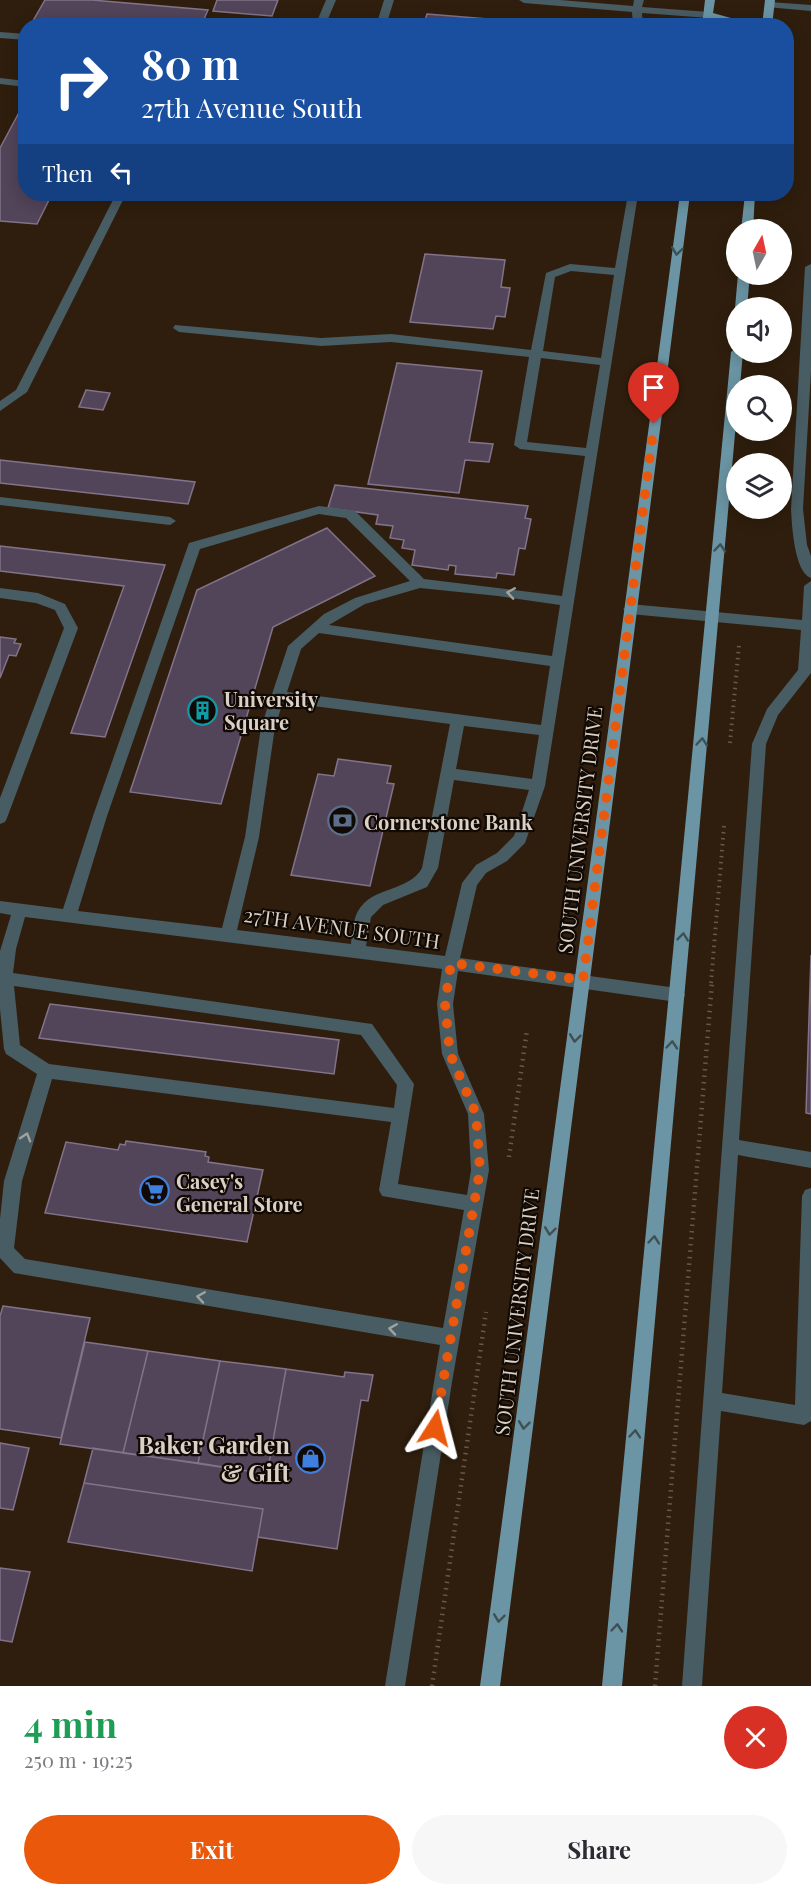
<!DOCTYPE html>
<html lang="en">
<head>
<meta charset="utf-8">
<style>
  :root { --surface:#fff; --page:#f7f7f7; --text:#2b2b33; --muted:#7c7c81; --accent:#ea580c }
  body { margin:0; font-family:"Playfair Display",serif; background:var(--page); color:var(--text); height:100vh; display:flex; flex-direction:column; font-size:22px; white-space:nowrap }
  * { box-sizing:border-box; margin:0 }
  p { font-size:20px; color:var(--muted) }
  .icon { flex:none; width:33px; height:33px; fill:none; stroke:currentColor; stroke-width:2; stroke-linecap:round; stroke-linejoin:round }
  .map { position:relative; height:1686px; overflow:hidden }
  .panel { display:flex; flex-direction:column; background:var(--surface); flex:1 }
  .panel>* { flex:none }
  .banner { position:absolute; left:18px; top:18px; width:776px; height:183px; border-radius:24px; box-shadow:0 3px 15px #0003; background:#1a4fa0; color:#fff; overflow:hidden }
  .needle { width:39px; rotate:9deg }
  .buttons { position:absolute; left:726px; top:219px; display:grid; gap:12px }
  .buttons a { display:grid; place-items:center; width:66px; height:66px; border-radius:50%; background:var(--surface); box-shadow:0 3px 15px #0003; font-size:30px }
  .pin { position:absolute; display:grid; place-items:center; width:51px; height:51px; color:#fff; margin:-62px -26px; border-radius:50% 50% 50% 0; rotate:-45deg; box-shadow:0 0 6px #0007 }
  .pin .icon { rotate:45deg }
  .me { position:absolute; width:66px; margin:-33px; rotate:9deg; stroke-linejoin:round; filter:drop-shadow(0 0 4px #0008) }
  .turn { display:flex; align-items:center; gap:21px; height:126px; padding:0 24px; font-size:27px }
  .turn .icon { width:78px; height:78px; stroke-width:2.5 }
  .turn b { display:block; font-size:42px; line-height:51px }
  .then { display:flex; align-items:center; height:57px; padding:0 24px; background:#0003; gap:12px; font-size:22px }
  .round { display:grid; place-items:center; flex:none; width:63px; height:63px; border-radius:32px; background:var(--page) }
  .summary { display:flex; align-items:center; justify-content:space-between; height:102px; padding:0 24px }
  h1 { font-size:36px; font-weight:700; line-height:45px; color:#1e9e55 }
  .button { display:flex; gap:12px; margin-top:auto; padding:12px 24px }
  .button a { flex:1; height:69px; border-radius:36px; background:var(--accent); color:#fff; font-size:24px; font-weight:700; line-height:69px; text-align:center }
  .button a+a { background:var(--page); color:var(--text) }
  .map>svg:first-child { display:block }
</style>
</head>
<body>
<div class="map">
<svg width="811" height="1686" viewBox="0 0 811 1686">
  <rect width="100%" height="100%" fill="#2f1e0d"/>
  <path fill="#524459" stroke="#82738a" stroke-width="1.5" d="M45,0H92L208,10L201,26H30Z
    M217,0H278L272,16L213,11Z
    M427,14L573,26H423Z
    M22,107H26V194H52L37,224L0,221V148Z
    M425,254L505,260L501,287L510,288L505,317L496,316L493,329L410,322Z
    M397,363L482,371L469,442L493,444L489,462L465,460L459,493L368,484Z
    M86,390L110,393L103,410L79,407Z
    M0,460L195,482L188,504L0,483Z
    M335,485L528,506L525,518L531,519L525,549L519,548L514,575L497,573L496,578L455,574L456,566L449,565L448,570L412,565L415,550L402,548L404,540L390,538L393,526L376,524L378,515L328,508Z
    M327,528L375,576L273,627L221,804L130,792L197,590Z
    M0,546L165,565L105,737L71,733L124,586L0,571Z
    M0,637L16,639L14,643L21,644L16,656L9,655L0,678Z
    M338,759L391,766L387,783L394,784L370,886L291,875L318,774L334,776Z
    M811,955V1114L806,1113Z
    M50,1004L339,1040L334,1074L39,1038Z
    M126,1141L206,1152L205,1156L209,1157L208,1162L263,1170L247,1242L45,1213L66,1142L118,1150L120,1144L125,1145Z
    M3,1306L90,1318L61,1438L0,1429V1316Z
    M85,1342L148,1351L123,1453L60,1444Z
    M148,1351L220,1361L198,1463L123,1453Z
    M220,1361L286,1369L267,1474L198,1463Z
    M286,1369L344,1377L345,1372L373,1375L368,1401L361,1400L337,1549L258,1537L263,1509L84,1483L93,1448L267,1474Z
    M0,1443L29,1448L13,1510L0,1508Z
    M84,1483L263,1509L252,1571L68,1542Z
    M0,1568L30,1572L12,1642L0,1640Z"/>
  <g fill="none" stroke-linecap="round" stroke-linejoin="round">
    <path stroke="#675849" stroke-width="4" stroke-dasharray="1.5 4.5" stroke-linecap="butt" d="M730,743L739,645
      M711,983L724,826"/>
    <path stroke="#675849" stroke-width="4.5" stroke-dasharray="1.5 5" stroke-linecap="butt" d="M509,1157L527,1030
      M432,1686L486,1312
      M655,1686L712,982"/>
    <path fill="#485c63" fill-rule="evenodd" d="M326,0H336L325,26H315Z
      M384,0H394L386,26H376Z
      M519,0H560L633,6L634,0H644L642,7L709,12L714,15L709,18L642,13L643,26H633L632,12L524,3Z
      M770,2L811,5V11L767,7L765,5Z
      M0,32L26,34V40L0,38Z
      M0,78L26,81V87L0,84Z
      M116,194H126L27,392L0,411V401L16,390Z
      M628,194H638L545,786L525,843L507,861L486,873L477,885L460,958L677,988L683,990L685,995L683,1000L677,1002L458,971L453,1004L458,1054L484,1114L489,1170L452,1382L405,1686H385L440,1345L14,1273L0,1258V1219L4,1181L37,1074L6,1054L4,1049L0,1009V951L11,915L0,913V901L63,909L93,816L189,543L319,506L350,510L355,511L424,579L562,596L585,456L520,449L514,445L529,357L391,342L321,346L179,332L173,328L175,325L321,338L391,334L531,350L546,273L570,264L615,268ZM571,271L614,275L601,358L543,351L555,277ZM541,358L600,365L586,448L527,442ZM319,514L346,518L410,581L355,598L324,614L288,646L261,727L245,837L222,928L78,911L107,816L200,549ZM420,588L498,596L560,605L552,656L329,625L365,604ZM319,633L550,666L541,725L287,692L301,649ZM283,702L450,724L422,868C409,892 372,886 358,911C353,920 352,934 351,944L237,930L259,837L275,727ZM464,726L539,735L532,779L456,769ZM454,780L529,790L514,836L497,853L476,865L462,883L445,956L366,946L371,917L383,905L427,887L438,868ZM25,917L442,969L437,1004L442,1054L468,1114L471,1170L467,1195L398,1184L414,1084L372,1024L13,973L16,949ZM14,986L361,1035L397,1085L394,1108L49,1064L20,1045ZM52,1079L391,1122L379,1190L382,1196L464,1210L443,1328L25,1259L14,1248L22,1181Z
      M811,264V371L803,509L807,545L811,556V578C794,572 792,525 791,509L805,267Z
      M0,497L170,517L176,521L170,525L0,505Z
      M811,581V673L778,715L766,744L739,1140L811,1152V1168L738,1155L722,1393L795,1405L802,1196L805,1190L811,1188V1421L804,1425L721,1411L702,1686H682L752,744L767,709L798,670L801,630L630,614L623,609L630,604L802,620L804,586Z
      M0,588L38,593L65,604L78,628L7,818L5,822L0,824V798L64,628L55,610L36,603L0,598Z"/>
    <path fill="#6b95a4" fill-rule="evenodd" d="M705,0H715L713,13L738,20L742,26H732L713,19L712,26H702Z
      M765,0H775L772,26H762Z
      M680,194H690L500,1686H480Z
      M745,194H755L753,230H741Z
      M738,274H750L747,308H736V310L735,308Z
      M736,348V352H743L740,386H736V423L622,1686H602L731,352Z"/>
  </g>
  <defs><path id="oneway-chevron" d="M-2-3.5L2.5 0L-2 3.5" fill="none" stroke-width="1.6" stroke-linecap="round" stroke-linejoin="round" transform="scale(1.5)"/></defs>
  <g stroke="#3e5054">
    <use href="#oneway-chevron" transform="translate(677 251) rotate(98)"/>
    <use href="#oneway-chevron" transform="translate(720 548) rotate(-85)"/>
    <use href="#oneway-chevron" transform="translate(702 742) rotate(-85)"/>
    <use href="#oneway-chevron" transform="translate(683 937) rotate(-84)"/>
    <use href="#oneway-chevron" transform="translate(575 1038) rotate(97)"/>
    <use href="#oneway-chevron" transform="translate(672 1045) rotate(-85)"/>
    <use href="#oneway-chevron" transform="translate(550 1231) rotate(97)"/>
    <use href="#oneway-chevron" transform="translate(654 1240) rotate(-85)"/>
    <use href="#oneway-chevron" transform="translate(524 1425) rotate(97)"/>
    <use href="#oneway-chevron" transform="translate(635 1434) rotate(-85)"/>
    <use href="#oneway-chevron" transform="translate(499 1618) rotate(97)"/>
    <use href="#oneway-chevron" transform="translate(617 1628) rotate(-85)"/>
  </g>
  <g stroke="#a0a29e">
    <use href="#oneway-chevron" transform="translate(511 593) rotate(-171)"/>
    <use href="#oneway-chevron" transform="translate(26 1137) rotate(-73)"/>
    <use href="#oneway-chevron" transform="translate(201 1297) rotate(-171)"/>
    <use href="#oneway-chevron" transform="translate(393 1329) rotate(-171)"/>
  </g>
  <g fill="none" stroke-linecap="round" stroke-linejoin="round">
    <path stroke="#ea580c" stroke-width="10" stroke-dasharray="0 18" d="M435,1428L480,1170L476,1114L450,1054L445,1004L451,963L583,980L654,424"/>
  </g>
  <defs>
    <symbol id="building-ring" viewBox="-11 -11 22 22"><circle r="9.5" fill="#110a04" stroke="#0f9aa8" stroke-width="1.5"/><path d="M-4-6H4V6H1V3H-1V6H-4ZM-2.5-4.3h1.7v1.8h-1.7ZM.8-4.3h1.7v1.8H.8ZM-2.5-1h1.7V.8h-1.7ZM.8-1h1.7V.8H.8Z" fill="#0f9aa8"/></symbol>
    <symbol id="bank-ring" viewBox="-11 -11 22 22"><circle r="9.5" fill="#110a04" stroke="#5c6f8a" stroke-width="1.5"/><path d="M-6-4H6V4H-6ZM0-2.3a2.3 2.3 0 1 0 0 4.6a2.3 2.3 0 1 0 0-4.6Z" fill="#5c6f8a"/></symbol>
    <symbol id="supermarket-ring" viewBox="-11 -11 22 22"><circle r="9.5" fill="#110a04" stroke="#3f7fe0" stroke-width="1.5"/><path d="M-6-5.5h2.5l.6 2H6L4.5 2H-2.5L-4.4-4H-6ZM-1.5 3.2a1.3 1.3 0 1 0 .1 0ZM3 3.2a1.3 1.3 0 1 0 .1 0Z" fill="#3f7fe0"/></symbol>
    <symbol id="shop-ring" viewBox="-11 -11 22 22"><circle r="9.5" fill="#110a04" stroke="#3f7fe0" stroke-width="1.5"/><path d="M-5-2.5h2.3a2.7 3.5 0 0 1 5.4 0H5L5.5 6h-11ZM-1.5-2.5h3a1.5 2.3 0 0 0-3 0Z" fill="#3f7fe0"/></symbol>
  </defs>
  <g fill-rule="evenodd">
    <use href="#building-ring" x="186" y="694" width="33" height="33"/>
    <use href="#bank-ring" x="326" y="804" width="33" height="33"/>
    <use href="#supermarket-ring" x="138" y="1174" width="33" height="33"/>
    <use href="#shop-ring" x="294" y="1442" width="33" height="33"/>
  </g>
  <g text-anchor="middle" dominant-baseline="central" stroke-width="4.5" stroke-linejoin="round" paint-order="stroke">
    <g font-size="20" font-weight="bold" fill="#dbd0c5" stroke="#110a04" text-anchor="start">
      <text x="224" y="698">University<tspan x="224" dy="23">Square</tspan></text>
      <text x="364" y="821">Cornerstone Bank</text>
      <text x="176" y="1180">Casey's<tspan x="176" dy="23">General Store</tspan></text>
    </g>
    <g font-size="20" fill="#dbd0c5" stroke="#110a04">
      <text transform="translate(579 830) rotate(-83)">SOUTH UNIVERSITY DRIVE</text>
      <text transform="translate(342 927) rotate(8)">27TH AVENUE SOUTH</text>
      <text transform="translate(516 1312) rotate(-83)">SOUTH UNIVERSITY DRIVE</text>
    </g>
    <g font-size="24" font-weight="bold" fill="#dbd0c5" stroke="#110a04" text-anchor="end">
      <text x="290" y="1444">Baker Garden<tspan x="290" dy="28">&amp; Gift</tspan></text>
    </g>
  </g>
</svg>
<div class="buttons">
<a><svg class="needle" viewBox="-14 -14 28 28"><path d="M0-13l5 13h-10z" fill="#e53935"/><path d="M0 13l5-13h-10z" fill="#7c7c81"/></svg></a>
<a><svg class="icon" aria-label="sound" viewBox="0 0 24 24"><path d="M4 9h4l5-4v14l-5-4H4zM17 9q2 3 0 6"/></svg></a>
<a><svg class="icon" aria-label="search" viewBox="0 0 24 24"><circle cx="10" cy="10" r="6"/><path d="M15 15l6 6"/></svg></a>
<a><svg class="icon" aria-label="layers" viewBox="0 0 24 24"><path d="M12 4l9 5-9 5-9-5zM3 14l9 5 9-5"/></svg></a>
</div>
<div class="pin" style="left:654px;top:424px;background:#d93025"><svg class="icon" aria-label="arrive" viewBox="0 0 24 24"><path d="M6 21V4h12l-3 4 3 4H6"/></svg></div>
<svg class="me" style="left:435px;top:1428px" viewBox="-20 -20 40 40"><path d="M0-17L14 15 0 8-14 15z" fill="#ea580c" stroke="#fff" stroke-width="4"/></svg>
<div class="banner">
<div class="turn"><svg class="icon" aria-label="right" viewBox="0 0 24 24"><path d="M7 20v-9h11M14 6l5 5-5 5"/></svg><div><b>80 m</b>27th Avenue South</div></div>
<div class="then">Then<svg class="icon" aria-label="left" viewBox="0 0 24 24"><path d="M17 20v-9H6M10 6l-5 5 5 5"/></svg></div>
</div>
</div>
<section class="panel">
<div class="summary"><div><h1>4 min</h1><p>250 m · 19:25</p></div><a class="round" style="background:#d93025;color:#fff"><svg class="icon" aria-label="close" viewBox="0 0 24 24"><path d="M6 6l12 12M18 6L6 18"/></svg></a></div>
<div class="button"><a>Exit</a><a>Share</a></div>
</section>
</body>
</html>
